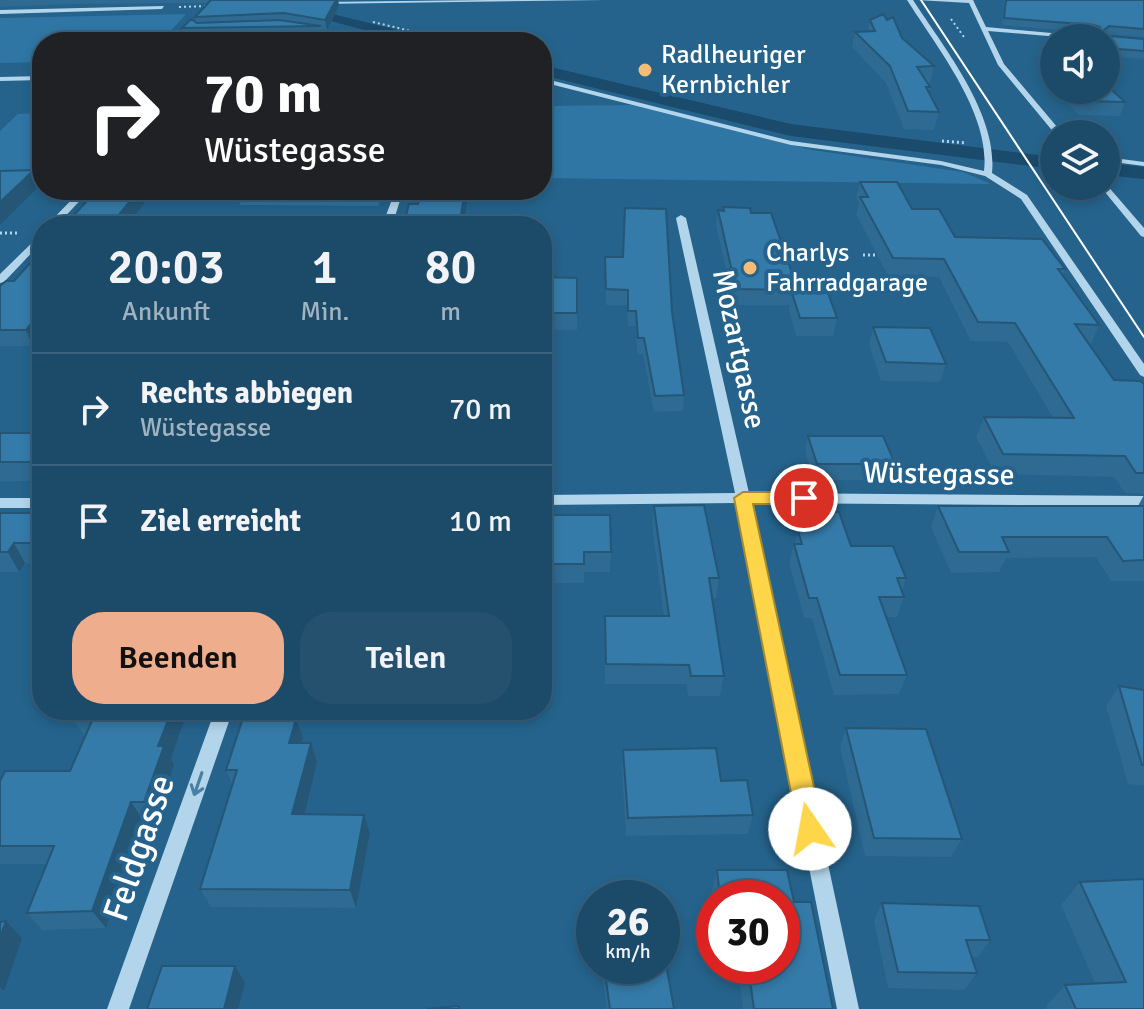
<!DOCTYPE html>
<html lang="de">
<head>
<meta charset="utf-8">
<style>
  :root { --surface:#1c4a69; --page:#25516f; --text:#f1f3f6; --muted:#a0b3c0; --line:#3a627d; --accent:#eead8d }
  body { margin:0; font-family:Signika,sans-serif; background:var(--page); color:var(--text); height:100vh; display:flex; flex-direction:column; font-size:30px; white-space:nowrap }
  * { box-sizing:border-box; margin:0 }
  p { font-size:26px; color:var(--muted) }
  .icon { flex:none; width:44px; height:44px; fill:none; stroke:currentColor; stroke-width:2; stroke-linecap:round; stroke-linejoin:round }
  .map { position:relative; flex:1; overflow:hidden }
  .drawer { position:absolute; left:32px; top:216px; width:520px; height:504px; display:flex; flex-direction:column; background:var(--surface); border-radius:32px; box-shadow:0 4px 12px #0003,0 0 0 2px var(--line) }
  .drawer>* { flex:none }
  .guide { position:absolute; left:32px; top:32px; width:520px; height:168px; border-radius:32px; box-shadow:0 4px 12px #0003,0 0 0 2px var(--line); background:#202124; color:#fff; overflow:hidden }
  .fabs { position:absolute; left:1040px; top:24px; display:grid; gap:16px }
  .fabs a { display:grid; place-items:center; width:80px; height:80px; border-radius:50%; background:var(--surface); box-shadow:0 4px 12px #0003,0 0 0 2px var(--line); font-size:40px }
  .speed { position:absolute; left:576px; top:880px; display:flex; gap:16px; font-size:40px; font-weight:700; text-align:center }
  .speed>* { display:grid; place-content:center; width:104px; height:104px; border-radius:50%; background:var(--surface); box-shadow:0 4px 12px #0003,0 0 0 2px var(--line); line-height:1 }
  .speed small { font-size:20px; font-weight:400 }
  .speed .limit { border:12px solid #d22; background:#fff; color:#111 }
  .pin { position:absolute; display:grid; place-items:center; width:68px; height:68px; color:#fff; margin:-34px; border:4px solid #fff; border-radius:50%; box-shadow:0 2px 8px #0007 }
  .me { position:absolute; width:88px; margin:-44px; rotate:348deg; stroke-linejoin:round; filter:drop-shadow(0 0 6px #0008) }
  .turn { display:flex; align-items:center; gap:28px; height:168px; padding:0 40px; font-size:36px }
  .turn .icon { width:104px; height:104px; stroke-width:2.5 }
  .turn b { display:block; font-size:56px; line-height:68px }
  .eta { display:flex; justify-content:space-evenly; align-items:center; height:136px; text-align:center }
  .eta b { font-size:48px; font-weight:600; line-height:56px }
  .action { display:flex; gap:16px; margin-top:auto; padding:16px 40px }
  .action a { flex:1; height:92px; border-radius:32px; background:var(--accent); color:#111; font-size:32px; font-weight:600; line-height:92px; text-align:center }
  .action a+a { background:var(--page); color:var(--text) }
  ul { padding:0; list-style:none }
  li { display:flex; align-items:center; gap:24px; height:112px; padding:0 40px; border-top:2px solid var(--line) }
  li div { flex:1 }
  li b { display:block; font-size:30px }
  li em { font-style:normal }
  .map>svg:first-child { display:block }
</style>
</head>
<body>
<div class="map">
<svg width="1144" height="1009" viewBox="0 0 1144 1009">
  <rect width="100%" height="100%" fill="#25638c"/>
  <path fill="#2f76a4" d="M186,14L161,42H42V62L0,63V18Z
    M632,105L812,150L963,172L991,184L542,178V106Z
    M42,113V181L0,182V131L18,114Z
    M248,190L384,191L378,206L239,205Z"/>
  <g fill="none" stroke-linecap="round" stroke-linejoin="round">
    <path fill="#1a4a6c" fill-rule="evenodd" d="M251,0H275L435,39L437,42H410Z
      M542,65L791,124L1054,157V169L791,136L542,75Z
      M1106,163L1144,167V179L1106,175Z"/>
    <path stroke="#b3d5eb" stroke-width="2" stroke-dasharray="2 3" stroke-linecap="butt" d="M179,7L209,6
      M951,19L964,37
      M373,22L457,42"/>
    <path stroke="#b3d5eb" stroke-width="3" stroke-dasharray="2 3" stroke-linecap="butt" d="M942,141L967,143
      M0,233H17
      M863,255H882"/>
    <path fill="#b3d5eb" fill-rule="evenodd" d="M487,0H604L318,4L321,2Z
      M907,0H913C944,48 998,114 992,173L1027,195L1144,364V377L1140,375L1021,199L985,176L941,165L791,145L542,82V78L791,141L941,161L984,171C991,114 936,46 907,0Z
      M917,0H973L986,27L1095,37L1071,38L988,31L1004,64L1063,134H1055L998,65L969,3Z
      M164,6L162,9L0,14V10Z
      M305,28L335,35L336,36L333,42H327L329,37L303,31Z
      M42,76V80L0,81V77Z
      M1106,157L1144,162V166L1106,161Z
      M1106,184L1144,228V237L1141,236L1100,186H1106Z
      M81,190H90L56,226H46Z
      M398,191L402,194L392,226H382L394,194Z
      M681,215L686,218L749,493L1144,496V506L751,503L859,1009H837L737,503L542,505V495L735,493L676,218Z
      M42,233V242L4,282L0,283V274Z
      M0,498H42V508H0Z
      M215,710H233L129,1009H107Z"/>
    <path stroke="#fff" stroke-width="2" d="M921,0L1144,337"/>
  </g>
  <path fill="#2e6a91" d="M0,0H338L339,6L327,30L321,29L322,39L185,40L182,28L196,22L195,17L208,3L74,4L0,7Z
    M1004,0H1144V37L1107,34L1109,36L1144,39V61L1143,59L1106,56V38H1095L1096,35L1091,33L1002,25Z
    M870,20H887L902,38L934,66L930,83H928L930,87L929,92L939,112L934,130L904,129L886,83L852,47L855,32L868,31Z
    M1054,90H1106L1125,102L1120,116L1079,115Z
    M860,182L912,209L955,237L1065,269L1063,275L1099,325L1091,344H1088L1114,380L1144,384V494L1125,493L1114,477L995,474L976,437L984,417L1053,418L1008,342L971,341L939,277L888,276L856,214L859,203L856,198Z
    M723,207L751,213L798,290V293L837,318L833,336H796L789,310V305H734L716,225L718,210L723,211Z
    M605,257L672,312L684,395L683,411L654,412L643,354H637L636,326H628L627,305H606Z
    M542,277L577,278V330L542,329Z
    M6,281L33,346H0V286Z
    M873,327L946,364L940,382L881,381L869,345Z
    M542,432H544V480H542Z
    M0,433H42V481H0Z
    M808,436L895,464L890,480H814L805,451Z
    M1144,495V581H1111L1096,557L1006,558L999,572L951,573L931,527L938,506H1138Z
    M654,506L719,578L716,598H712L724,676L720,696H688L686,684H605V616H664L652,525Z
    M801,512L851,546L906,578L902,591L904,597L897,617H886L907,675L899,694L834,695L812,618H804L789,563L794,544H795Z
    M0,513H42V563H25L19,572H0Z
    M542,515L611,552L610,572H584V583H542Z
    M1119,686L1144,690V786L1128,784L1106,706Z
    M75,710H188L171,758L174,765L155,820H143L106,928L42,930L27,913L47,864H0V781L70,771L86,736H84L72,717Z
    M846,728L962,839L951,857L865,856L840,747Z
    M303,738L301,743L317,762L304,814L364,815L370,833L356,908L211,907L200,889L233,786L226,770Z
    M623,750L721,781L753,815L748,834L626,836L622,769Z
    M717,870L794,902L833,1009H743L738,966H782V898H714V921L711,895Z
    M1080,882L1144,1009H1047L1046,1006L1065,985L1095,983L1061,905Z
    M882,903L990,940L978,957H972L977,973L964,990L888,988L874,920Z
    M604,966L674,1009H607L603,981Z"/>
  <path fill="#255676" d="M336,0H338L339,6L327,30L325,20Z
    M34,170L40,185L0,225V202Z
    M139,190H149L150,196L126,226H109Z
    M465,190H467L468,198L463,226H459Z
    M42,311V335L33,346L26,330Z
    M14,543L25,563L19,572L8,552Z
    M172,710H188L171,758L174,765L155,820L144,802L158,746Z
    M296,719L303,738L296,762L289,743Z
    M311,743L317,762L300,833L292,814Z
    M131,802L143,820L106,928L92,911Z
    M364,815L370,833L356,908L350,890Z
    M6,921L22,938L4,991L0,987V937Z
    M235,966L245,983L238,1009H224Z"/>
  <path fill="#357ba9" stroke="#255676" stroke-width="2" d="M211,0H336L325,20L284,13L195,17Z
    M1006,0H1144V29L1109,26L1104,30L1109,36L1144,39V51L1106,48V38H1099L1097,32L1100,27L1094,25L1004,18Z
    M883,14L887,20L893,17L902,38L934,66L917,67L930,87H926L939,112L908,111L890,66L855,32L875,31L870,20Z
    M191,19L197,23L279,20L321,26L182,28Z
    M1106,85L1125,102L1084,101L1072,90H1106Z
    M34,170L0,202V171Z
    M860,182H897L912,209H939L955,237L1042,239L1065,269H1058L1099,325L1075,324L1114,380L1140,381L1144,384V473H1136L1125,456L1003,454L984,417L1074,418L1015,323L978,322L944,259L893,258L860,197H868Z
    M97,190H139L110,226H64Z
    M421,190H465L459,226H403L409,204H418Z
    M723,207L750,208L751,213H771L798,290L736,289L718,210L724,211Z
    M625,208L666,209L672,312L684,395L655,396L644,338H638L636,311H628V290L606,289L605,257H623Z
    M42,250V311L26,330H0V286L6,281H14Z
    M542,277L577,278V313H542Z
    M792,293H828L837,318H800Z
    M873,327L930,328L946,364L886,362Z
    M542,432H544V461H542Z
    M0,433H42V462H0Z
    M808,436H883L895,464H817Z
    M704,505L719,578H709L724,676H691L689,665L606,664L605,616H669L654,506Z
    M938,506H1144V560L1123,561L1107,537H1002L1009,552H959Z
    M801,512H839L851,546H893L906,578H897L904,597H879L907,675H840L817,598H809L794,544H802L798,531L807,530Z
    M0,513H42V543H14L8,552H0Z
    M542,515H610L611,552H584V564H542Z
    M1119,686L1144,690V765H1142Z
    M75,710H172L158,746H164L144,802H131L92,911L27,913L54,846H0V781L5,771H70L94,716L72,717Z
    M243,718L296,719L289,743H311L292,814L364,815L350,890L200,889L237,770H226Z
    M846,728L926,729L962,839L874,838Z
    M716,748L721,781L747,780L753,815L628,818L623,750Z
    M717,870H787L794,902H811L833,1009H754L748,966H782V898H720Z
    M1144,879V1009H1076L1065,985L1126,982L1080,882Z
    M882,903L979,906L990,940H966L977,973L898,972Z
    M6,921L0,937V922Z
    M662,958H665L674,1009H610L604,966H662Z
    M162,966H235L224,1009H147Z
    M459,1006V1009H426Z"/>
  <defs><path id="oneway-shaft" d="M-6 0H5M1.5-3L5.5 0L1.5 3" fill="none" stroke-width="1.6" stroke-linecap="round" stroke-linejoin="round" transform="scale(2)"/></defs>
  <use stroke="#4880a4" href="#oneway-shaft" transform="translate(198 784) rotate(109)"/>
  <path fill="#ffd54a" stroke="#a68a30" stroke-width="2" d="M743,492H804L813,498L804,504H753L823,829L819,837L810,840L801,837L798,829L734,498Z"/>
  <g fill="#f5bc77" stroke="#25638c" stroke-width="3">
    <circle cx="645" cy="70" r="8"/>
    <circle cx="750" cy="268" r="8"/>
  </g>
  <g text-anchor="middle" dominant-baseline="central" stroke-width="8" stroke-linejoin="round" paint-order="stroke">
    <g font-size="26" fill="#fff" stroke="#25638c" text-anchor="start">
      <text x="661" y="55">Radlheuriger<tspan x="661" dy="30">Kernbichler</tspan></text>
      <text x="766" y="253">Charlys<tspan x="766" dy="30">Fahrradgarage</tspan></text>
    </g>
    <g font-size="30" fill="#fff" stroke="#25638c">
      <text transform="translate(739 349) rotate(78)">Mozartgasse</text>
      <text transform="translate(939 474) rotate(1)">Wüstegasse</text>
    </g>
    <g font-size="36" fill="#fff" stroke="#25638c">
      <text transform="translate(139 848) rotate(-71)">Feldgasse</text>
    </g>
  </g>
</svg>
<div class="fabs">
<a><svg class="icon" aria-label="sound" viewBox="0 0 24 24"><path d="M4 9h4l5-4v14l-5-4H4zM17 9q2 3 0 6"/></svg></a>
<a><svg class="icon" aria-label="layers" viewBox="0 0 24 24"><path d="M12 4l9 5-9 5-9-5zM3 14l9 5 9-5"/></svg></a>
</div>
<div class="speed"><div>26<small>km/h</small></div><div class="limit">30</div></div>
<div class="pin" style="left:804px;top:498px;background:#d93025"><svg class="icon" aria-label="arrive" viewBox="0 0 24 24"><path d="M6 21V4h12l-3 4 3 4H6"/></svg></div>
<svg class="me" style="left:810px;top:829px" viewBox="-20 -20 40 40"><circle r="19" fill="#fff"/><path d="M0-13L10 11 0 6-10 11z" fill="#ffd54a"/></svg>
<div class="guide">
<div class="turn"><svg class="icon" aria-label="right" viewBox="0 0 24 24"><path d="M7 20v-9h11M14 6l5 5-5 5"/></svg><div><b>70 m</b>Wüstegasse</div></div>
</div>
<section class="drawer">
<div class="eta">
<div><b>20:03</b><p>Ankunft</p></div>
<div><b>1</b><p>Min.</p></div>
<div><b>80</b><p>m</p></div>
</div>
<ul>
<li><svg class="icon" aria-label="right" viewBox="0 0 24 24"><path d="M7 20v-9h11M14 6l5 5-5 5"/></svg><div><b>Rechts abbiegen</b><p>Wüstegasse</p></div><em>70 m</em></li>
<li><svg class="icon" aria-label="arrive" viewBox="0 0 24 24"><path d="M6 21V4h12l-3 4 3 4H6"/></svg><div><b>Ziel erreicht</b></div><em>10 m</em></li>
</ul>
<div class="action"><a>Beenden</a><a>Teilen</a></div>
</section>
</div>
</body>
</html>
